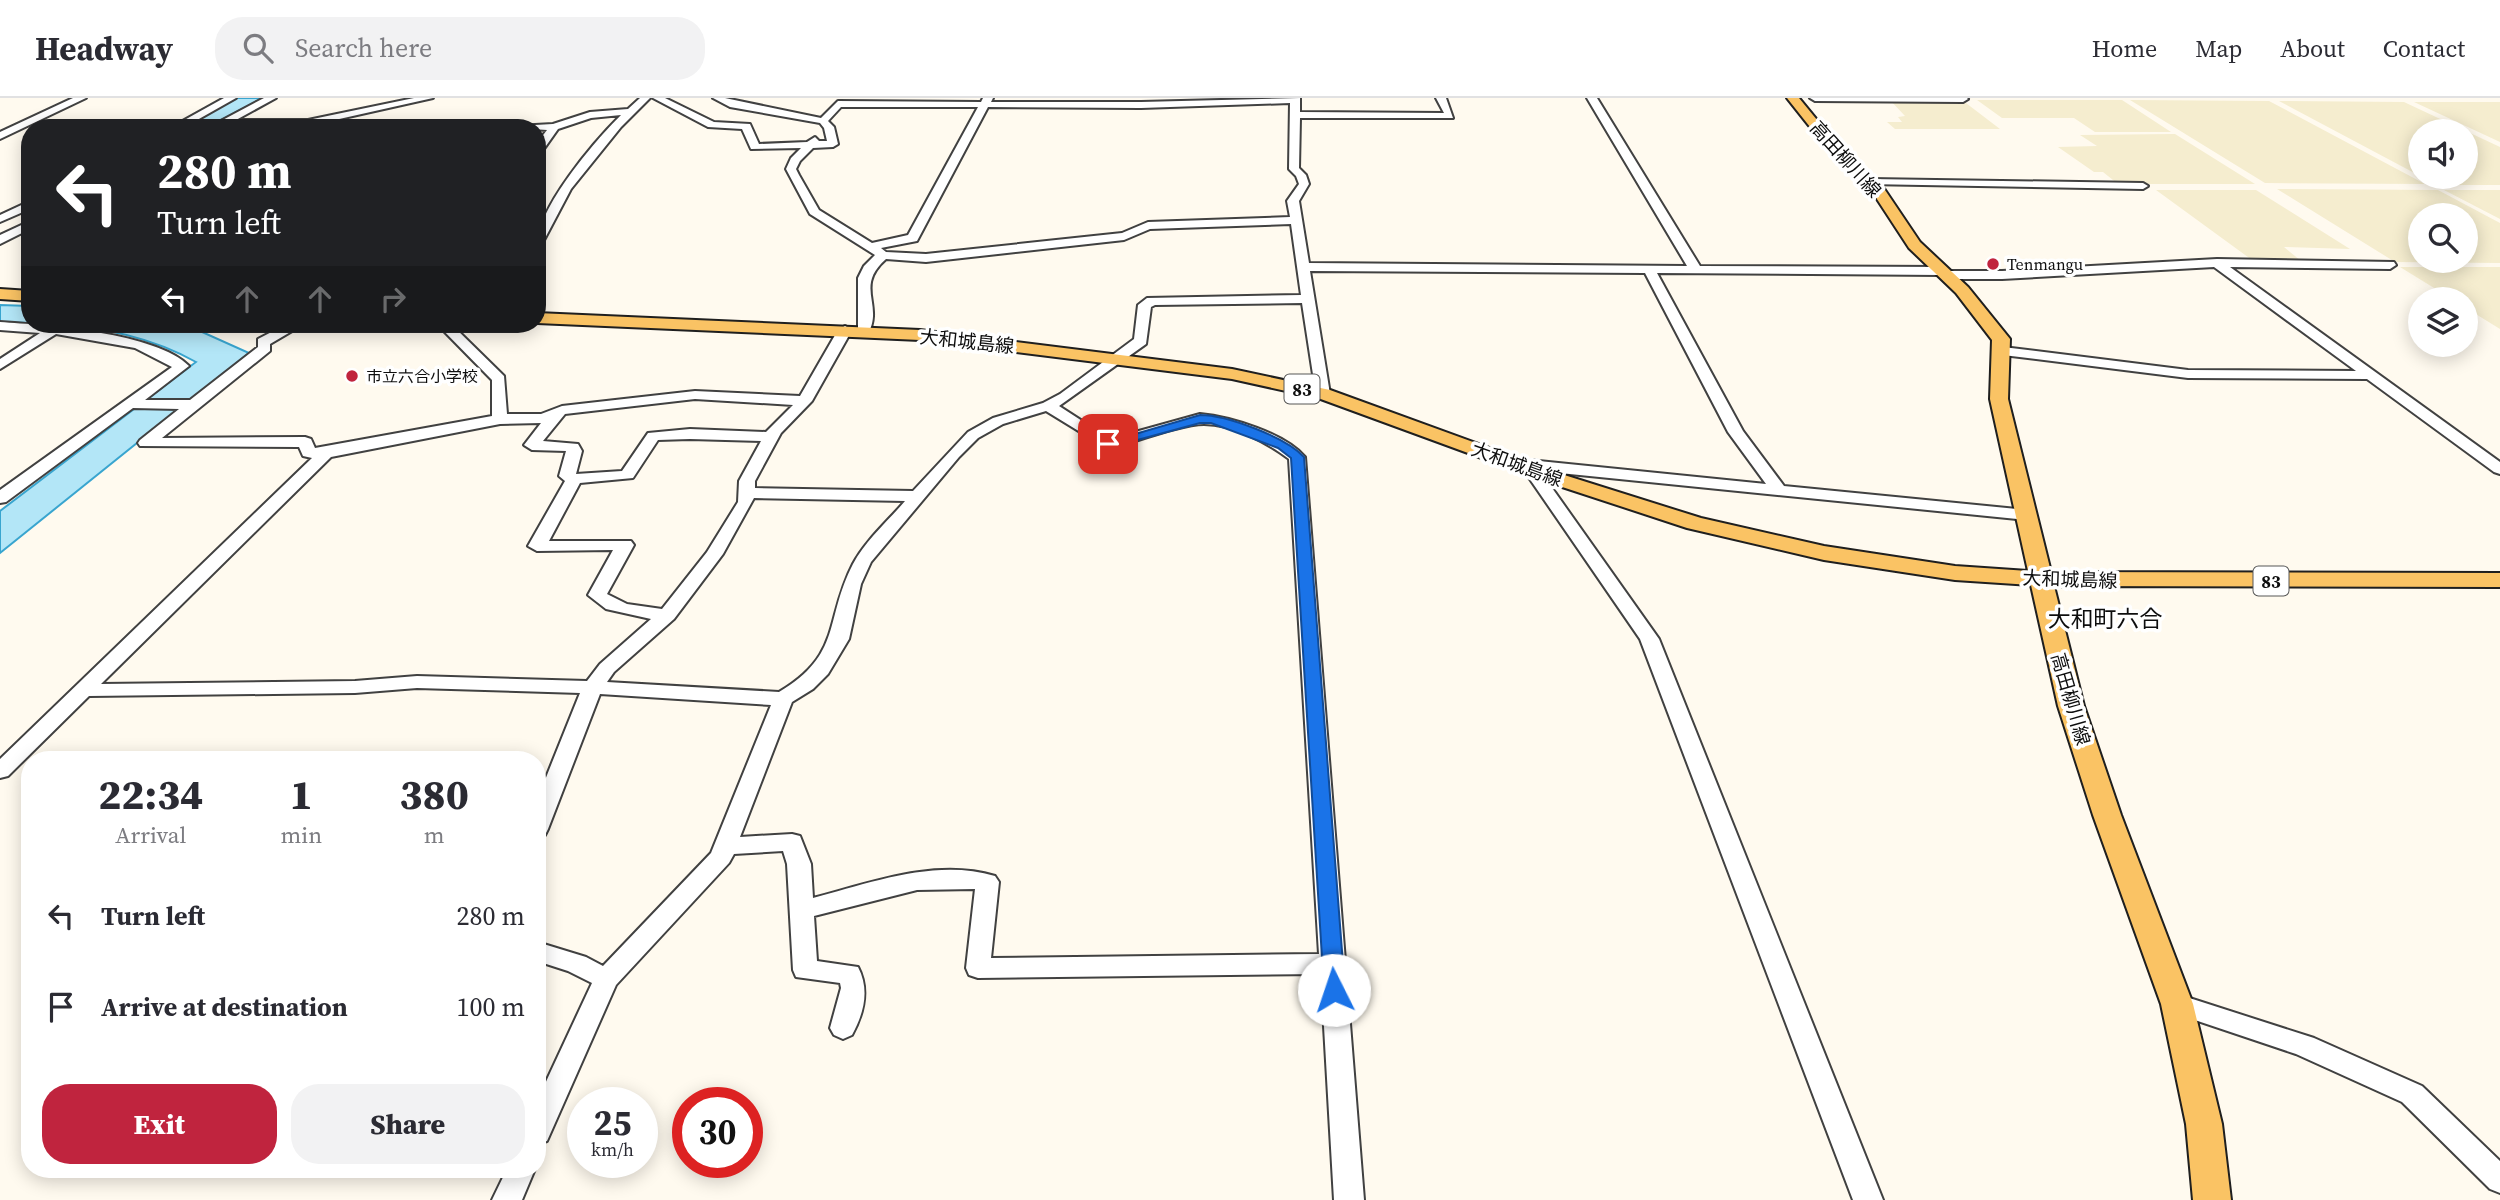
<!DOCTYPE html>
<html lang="en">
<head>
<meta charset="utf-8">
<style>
  :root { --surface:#fff; --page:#f2f2f3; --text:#2b2b33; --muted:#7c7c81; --line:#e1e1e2; --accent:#c0243e }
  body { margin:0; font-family:"Source Serif 4","Noto Sans JP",serif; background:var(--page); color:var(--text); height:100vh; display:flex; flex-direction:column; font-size:26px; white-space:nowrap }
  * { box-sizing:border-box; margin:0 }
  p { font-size:23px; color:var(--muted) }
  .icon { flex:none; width:38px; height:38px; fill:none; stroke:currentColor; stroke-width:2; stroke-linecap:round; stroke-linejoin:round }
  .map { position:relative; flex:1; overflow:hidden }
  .sheet { position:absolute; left:21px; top:653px; width:525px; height:427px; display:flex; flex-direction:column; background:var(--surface); border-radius:28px; box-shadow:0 4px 18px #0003 }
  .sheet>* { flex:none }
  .banner { position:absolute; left:21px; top:21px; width:525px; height:214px; border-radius:28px; box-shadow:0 4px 18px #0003; background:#202124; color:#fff; overflow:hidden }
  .buttons { position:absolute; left:2408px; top:21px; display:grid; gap:14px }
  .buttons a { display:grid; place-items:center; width:70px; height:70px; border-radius:50%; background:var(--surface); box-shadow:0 4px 18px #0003; font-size:35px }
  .speed { position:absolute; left:567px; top:989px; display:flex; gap:14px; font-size:35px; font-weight:700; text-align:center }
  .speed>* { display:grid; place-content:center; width:91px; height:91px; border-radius:50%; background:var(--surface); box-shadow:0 4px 18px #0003; line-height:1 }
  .speed small { font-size:18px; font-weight:400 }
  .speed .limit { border:10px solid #d22; background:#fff; color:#111 }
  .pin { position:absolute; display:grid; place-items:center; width:60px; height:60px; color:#fff; margin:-30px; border-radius:14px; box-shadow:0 4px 10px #0006 }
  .me { position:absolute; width:77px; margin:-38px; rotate:356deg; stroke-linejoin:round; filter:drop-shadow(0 0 5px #0008) }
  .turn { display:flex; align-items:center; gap:24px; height:147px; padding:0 21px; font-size:32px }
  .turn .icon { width:91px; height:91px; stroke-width:2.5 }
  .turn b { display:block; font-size:49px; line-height:60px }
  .lanes { display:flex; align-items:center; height:66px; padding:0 21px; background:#0003; justify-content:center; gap:35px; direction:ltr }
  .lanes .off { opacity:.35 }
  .eta { display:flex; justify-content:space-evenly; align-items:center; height:119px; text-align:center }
  .eta b { font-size:42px; font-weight:800; line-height:49px }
  .primary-button { display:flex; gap:14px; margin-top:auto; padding:14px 21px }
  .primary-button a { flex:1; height:80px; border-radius:28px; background:var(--accent); color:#fff; font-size:28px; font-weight:800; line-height:80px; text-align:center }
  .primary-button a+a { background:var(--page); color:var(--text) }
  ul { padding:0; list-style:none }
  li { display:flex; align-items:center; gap:21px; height:91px; padding:0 21px }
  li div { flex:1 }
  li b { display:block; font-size:26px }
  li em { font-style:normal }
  header { display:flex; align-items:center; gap:42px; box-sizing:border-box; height:98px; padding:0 35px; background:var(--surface); border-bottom:2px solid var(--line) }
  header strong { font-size:33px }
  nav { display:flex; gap:38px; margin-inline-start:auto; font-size:24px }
  .search { width:490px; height:63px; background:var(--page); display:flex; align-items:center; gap:18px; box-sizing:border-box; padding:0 24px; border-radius:28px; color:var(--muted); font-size:26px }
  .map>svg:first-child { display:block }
</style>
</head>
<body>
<header>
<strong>Headway</strong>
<div class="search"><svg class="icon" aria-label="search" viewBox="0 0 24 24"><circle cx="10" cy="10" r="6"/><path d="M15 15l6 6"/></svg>Search here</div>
<nav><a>Home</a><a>Map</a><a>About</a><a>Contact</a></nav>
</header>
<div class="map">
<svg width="2500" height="1102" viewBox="0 0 2500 1102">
  <rect width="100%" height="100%" fill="#fffaef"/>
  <path fill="#f5edcf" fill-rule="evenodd" d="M1889,1L1962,2L2000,31H1895L1887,24H1902L1898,19L1905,18Z
    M1977,2H2122L2171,34H2095L2074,20H2002Z
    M2130,2L2269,3L2425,86L2265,85Z
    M2279,3L2404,4L2500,49V87H2437L2421,79H2466V33H2420V78Z
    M2414,4H2500V44Z
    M2175,36L2255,86H2118L2103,74H2094L2058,49L2097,48L2080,37Z
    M2277,91L2438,92L2500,125V165L2395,164ZM2420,117H2466V163H2420Z
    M2156,92H2256L2350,151L2284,149L2301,163L2252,162Z
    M2444,92H2500V121Z
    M2400,169H2500V231L2466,210V201H2452Z"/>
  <path fill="#b3e6f7" stroke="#39a5cf" stroke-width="2" d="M237,0H263L206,30H180Z
    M0,207L30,208V225L0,224Z
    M46,226H177L191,229L249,255L0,455V413L196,264C151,239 98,228 46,226Z"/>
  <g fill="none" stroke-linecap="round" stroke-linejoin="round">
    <defs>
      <path id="minor" d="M73,0H86L0,41V34Z
        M224,0H236L183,30H170Z
        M264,0H276L236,22H308L414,0H433L308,28H222L217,25Z
        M640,0H650L621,29L571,91L543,144L537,148C537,110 594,44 621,17L591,20L558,31L541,55L537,56V45L547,32L516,30L517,28L553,26L590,14L628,11Z
        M653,0H665L714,24L750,26L759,46L807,44L815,39L819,43H827L824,30L820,25L730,9L713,0H725L821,20L838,3L981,4L983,0H993L991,4H1141L1300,0V14L1444,15L1436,0H1446L1453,20H1300L1299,70L1306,77L1309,86L1299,103L1309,165L1687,168L1587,0H1597L1700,168L1942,169L1948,173H2002L2217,161L2394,164L2396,167L2390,171L2230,169L2500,364V376L2494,374L2367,281L2188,280L2003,257L1996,253L2003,249L2188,272L2356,273L2214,169L2002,181H1946L1940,177L1657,175L1743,333L1784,388L2027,412L2035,417L2027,422L1540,373L1659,541L1883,1102H1853L1640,541L1523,371L1513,369L1511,366L1519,361L1766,386L1728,334L1645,175L1310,173L1330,296L1323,300L1316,296L1302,205L1155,207L1151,209L1146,246L1059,308L1110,341L1200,316C1231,319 1284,335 1305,359L1364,1102H1334L1321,876L978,880L969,877L966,870L975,791L917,792L814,818L817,863L858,869C870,892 864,915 852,937L843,941L834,937L830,930L841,890L840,885L796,879L793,872L787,766L783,753L734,756L729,765L616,887L547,1043L537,1046V1003L592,885L568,873L537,863V844L586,859L603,868L711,755L771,607L600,596L548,731L545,737L537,739V702L580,595L417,590L355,595L89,598L8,678L0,680V661L312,360L303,358L299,349L140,348L138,345L140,342L179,311L133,310L6,404L0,405V392L172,269L135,250L56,236L0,271V261L40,235L0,232V224C46,227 157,235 189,268L145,302H190L258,249V241L287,226H304L270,246V253L162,340L305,339L311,341L315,350L492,318V282L437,226H451L504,278L507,316H541L562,308L695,293L800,298L838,232L845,228L852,232L812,303L781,335L755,383V390L913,393L968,334L993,320L1043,305L1060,296L1134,241L1138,207L1147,200L1301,197L1291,126L1150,131L1124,142L926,164L886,161C854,189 884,206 868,236H858V180L864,168L875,157L810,116L786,71L791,60L801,50L751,51L742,31L708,29ZM1290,5L1289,71L1296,78L1299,86L1287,103L1290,119L1148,124L1122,135L926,156L886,154L881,150L917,143L988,9L1141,10ZM841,9H978L908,137L872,145L819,112L799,77L796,71L800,63L813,50L833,49L838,46L834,29L828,23ZM695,301L793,307L766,334L690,331L648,335L622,373L576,376L582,353L578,346L543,343L565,316ZM1046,313L1108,351C1132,345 1182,326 1204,326C1233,326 1266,344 1289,361L1319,856L991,860L999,784L995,778C936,760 870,785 813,800L811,766L800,738L792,736L740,739L792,604L813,591L828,576L849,541L861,486L871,464L959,359L978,340L1003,326ZM541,325L524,347L532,352L566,353L559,378L565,383L528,448L537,453L613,452L588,497L606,511L651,521L600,566L587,583L417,578L355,583L101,586L331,359L500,326ZM690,341L761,343L739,383L738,404L707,454L662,511L627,506L607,496L634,447L631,443H549L580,385L633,380L658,342ZM754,400L905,403C888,423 865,443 853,466C824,522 843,556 779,594L607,584L614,574L674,521L723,456Z
        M1810,0H1967L1968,1L1963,4L1815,3Z
        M1870,81L2143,85L2148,88L2143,91L1866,86V82Z
        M30,103V111L0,124V117Z
        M30,123V131L0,146V137Z
        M2177,896L2314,940L2422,988L2500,1063V1095L2490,1091L2402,1004L2296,956L2168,913L2164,906L2168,899Z
        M507,1071H535L522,1102H492Z"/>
      <path id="major" d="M1787,0H1799L1822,28L1885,92L1920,144L1968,189L2010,241L2008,301L2051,474L2500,475V489L2054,488L2084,608L2121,717L2193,906L2222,1026L2231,1102H2193L2186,1026L2161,906L2093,717L2058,608L2031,487L1955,482L1824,462L1687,430L1547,384L1318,300L1232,281L920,242L537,225V215L920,232L1232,271L1330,292L1561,376L1701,420L1824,448L1955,468L2028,473L1990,301L1992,242L1956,195L1909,150L1875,98L1814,34Z
        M0,191L30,193V203L0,201Z"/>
    </defs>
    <use href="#minor" stroke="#414141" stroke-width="4"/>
    <use href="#major" stroke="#1f1f1f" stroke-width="4"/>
    <use href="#minor" fill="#fff" fill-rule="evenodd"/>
    <use href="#major" fill="#fac364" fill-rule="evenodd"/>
  </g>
  <path fill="#1a73e8" stroke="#114b97" stroke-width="2" d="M1200,317C1226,317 1286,339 1304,359L1345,892L1342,898L1334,900L1327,898L1324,892L1291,360L1278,350L1211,325H1200L1108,350L1101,346Z"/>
  <g fill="#c0243e" stroke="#fff" stroke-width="2.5">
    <circle cx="1993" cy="166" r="7"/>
    <circle cx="352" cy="278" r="7"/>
  </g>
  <g text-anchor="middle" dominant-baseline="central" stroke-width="7" stroke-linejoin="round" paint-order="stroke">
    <g font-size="16" fill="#0e0e0e" stroke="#fff" text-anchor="start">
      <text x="2007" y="166">Tenmangu</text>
      <text x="366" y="278">市立六合小学校</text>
    </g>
    <g fill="#fff" stroke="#565656" stroke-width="2">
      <rect x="1284.5" y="276.5" width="35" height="29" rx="5"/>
      <rect x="2253.5" y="468.5" width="35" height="29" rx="5"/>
    </g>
    <g font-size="18" font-weight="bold" fill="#0e0e0e">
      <text x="1302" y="291">83</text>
      <text x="2271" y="483">83</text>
    </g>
    <g font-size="19" fill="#0e0e0e" stroke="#fff">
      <text transform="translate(1846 61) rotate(48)">高田柳川線</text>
      <text transform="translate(967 243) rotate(6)">大和城島線</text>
      <text transform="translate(1517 366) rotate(20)">大和城島線</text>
      <text transform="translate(2070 481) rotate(2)">大和城島線</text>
      <text transform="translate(2071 601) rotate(74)">高田柳川線</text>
    </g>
    <g font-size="23" fill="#0e0e0e" stroke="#fff">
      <text x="2105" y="521">大和町六合</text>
    </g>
  </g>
</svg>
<div class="buttons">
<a><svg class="icon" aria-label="sound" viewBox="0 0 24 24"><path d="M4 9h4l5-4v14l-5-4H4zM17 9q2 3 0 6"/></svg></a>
<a><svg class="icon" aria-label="search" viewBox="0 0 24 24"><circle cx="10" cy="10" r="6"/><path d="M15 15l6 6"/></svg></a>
<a><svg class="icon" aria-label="layers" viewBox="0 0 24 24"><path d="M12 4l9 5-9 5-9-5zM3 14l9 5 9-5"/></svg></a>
</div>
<div class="speed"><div>25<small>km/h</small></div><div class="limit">30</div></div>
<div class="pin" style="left:1108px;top:346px;background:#d93025"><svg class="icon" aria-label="arrive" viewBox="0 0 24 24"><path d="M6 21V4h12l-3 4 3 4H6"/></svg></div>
<svg class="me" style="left:1334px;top:892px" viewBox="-20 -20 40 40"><circle r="19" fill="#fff"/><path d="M0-13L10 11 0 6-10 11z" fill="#1a73e8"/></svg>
<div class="banner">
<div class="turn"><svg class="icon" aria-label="left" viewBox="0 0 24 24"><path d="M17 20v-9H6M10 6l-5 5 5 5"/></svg><div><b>280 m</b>Turn left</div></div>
<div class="lanes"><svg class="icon" aria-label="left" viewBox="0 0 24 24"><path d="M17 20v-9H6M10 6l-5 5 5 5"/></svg><svg class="icon off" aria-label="ahead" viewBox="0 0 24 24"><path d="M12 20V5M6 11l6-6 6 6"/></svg><svg class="icon off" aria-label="ahead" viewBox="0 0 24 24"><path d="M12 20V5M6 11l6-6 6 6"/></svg><svg class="icon off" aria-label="right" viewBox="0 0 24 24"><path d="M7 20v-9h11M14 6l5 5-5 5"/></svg></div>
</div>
<section class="sheet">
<div class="eta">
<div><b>22:34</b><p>Arrival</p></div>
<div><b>1</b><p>min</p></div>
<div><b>380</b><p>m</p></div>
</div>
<ul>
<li><svg class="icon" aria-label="left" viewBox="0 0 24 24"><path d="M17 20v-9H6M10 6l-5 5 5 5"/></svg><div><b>Turn left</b></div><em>280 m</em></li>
<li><svg class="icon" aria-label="arrive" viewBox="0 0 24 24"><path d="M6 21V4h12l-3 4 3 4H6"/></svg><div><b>Arrive at destination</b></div><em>100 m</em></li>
</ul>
<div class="primary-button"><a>Exit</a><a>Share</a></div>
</section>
</div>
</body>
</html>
